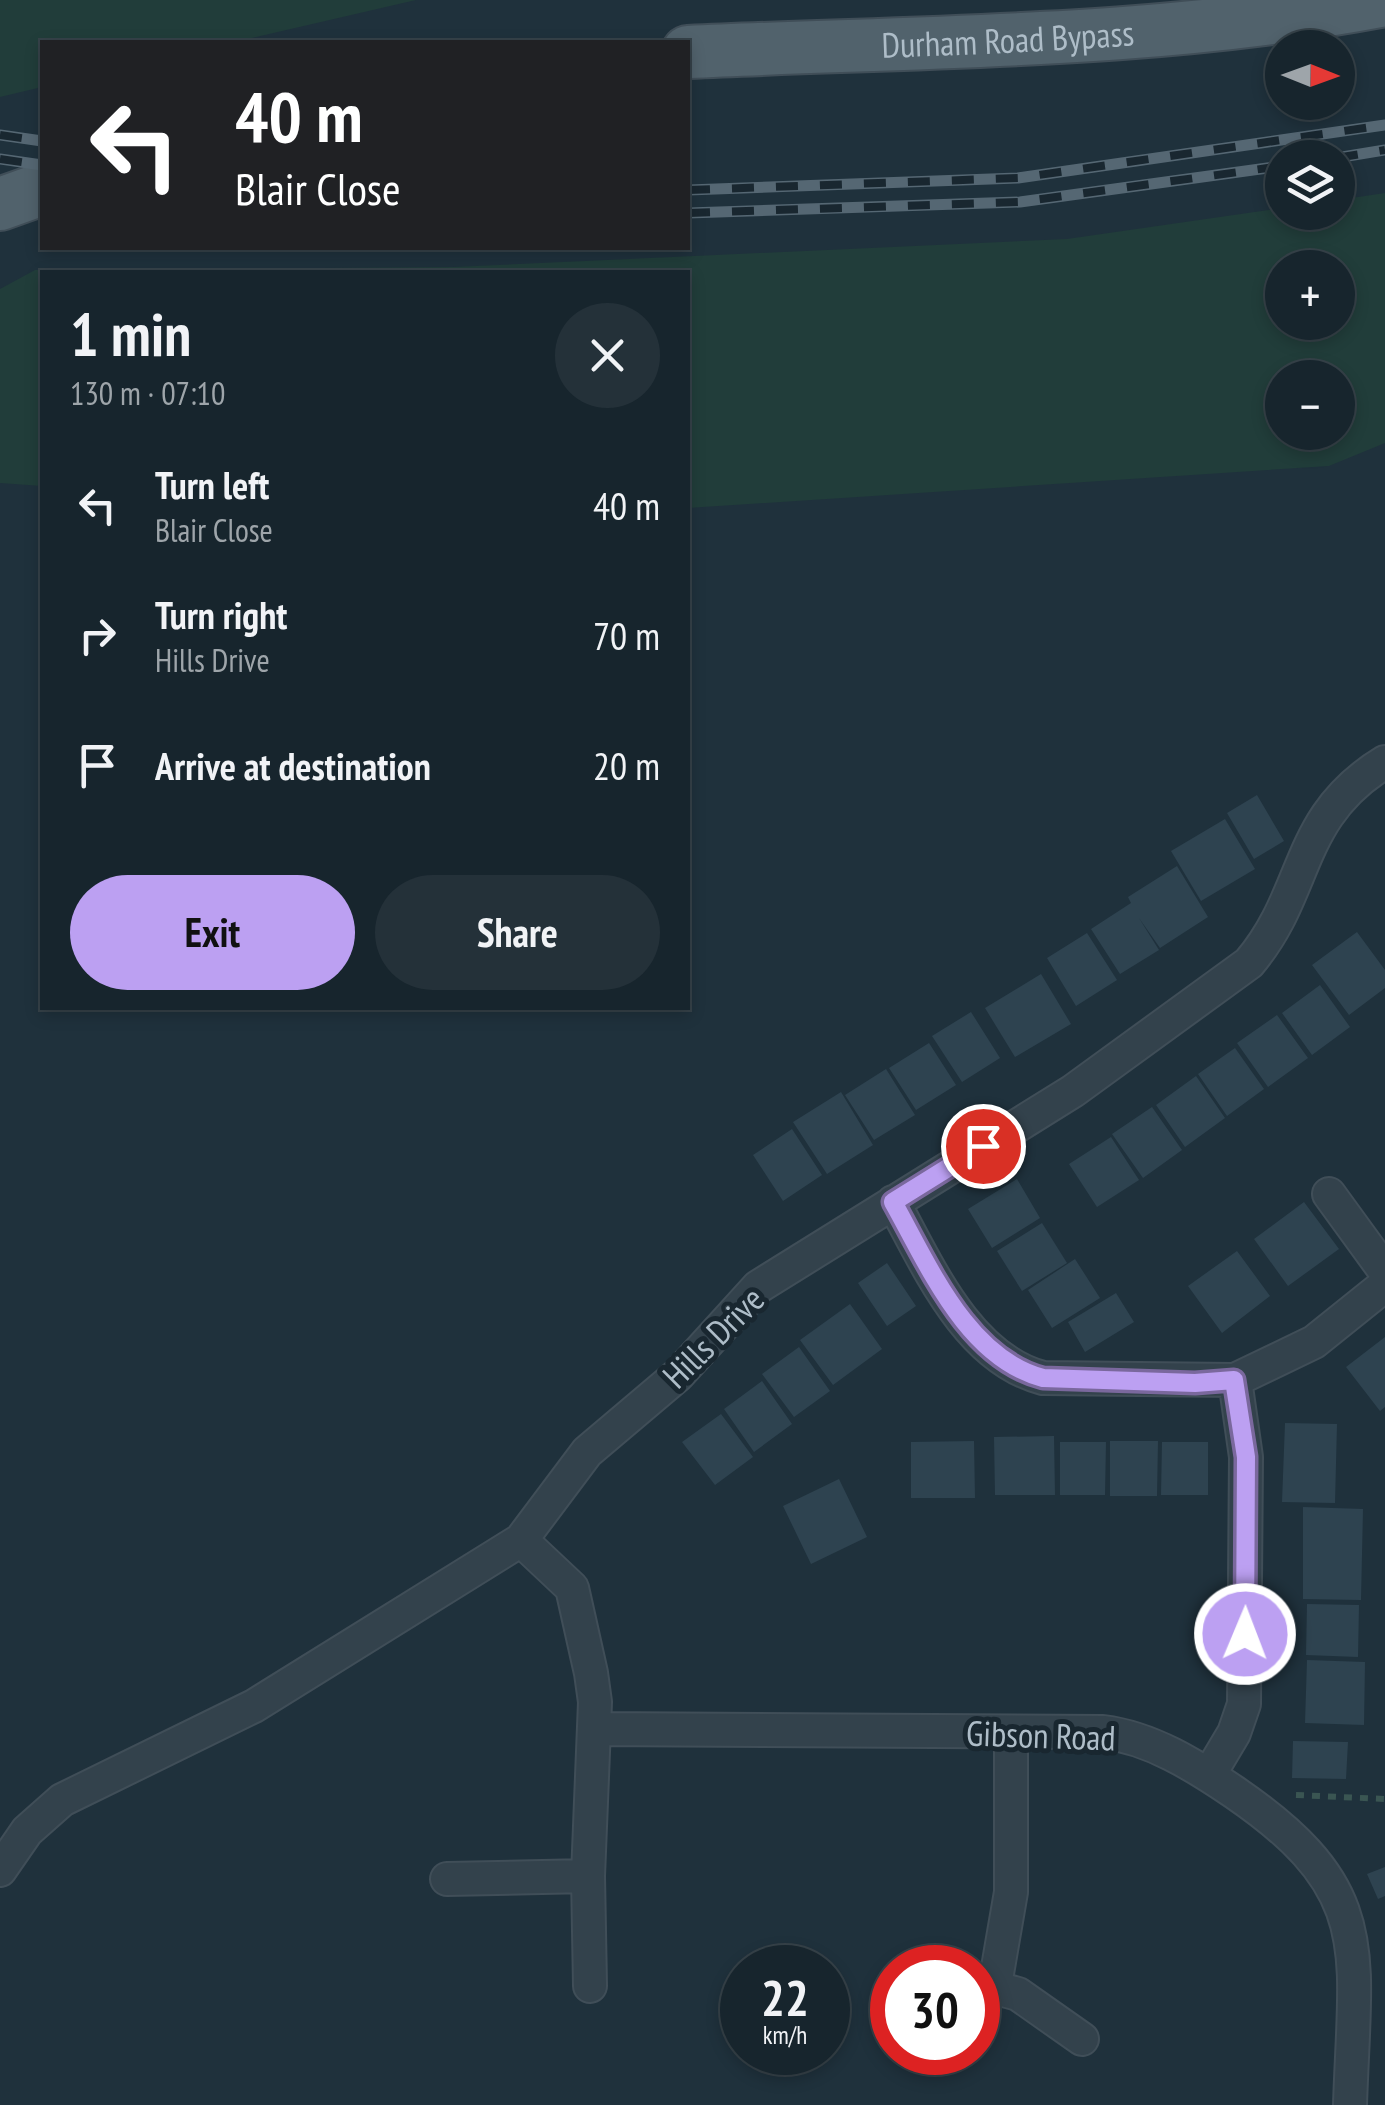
<!DOCTYPE html>
<html lang="en">
<head>
<meta charset="utf-8">
<style>
  :root { --surface:#17252d; --page:#243139; --text:#f1f3f6; --muted:#9ea5aa; --line:#364249; --accent:#bca0f2 }
  body { margin:0; font-family:"PT Sans Narrow",sans-serif; background:var(--page); color:var(--text); height:100vh; display:flex; flex-direction:column; font-size:38px; white-space:nowrap }
  * { box-sizing:border-box; margin:0 }
  p { font-size:32px; color:var(--muted) }
  .icon { flex:none; width:55px; height:55px; fill:none; stroke:currentColor; stroke-width:2; stroke-linecap:round; stroke-linejoin:round }
  .map { position:relative; flex:1; overflow:hidden }
  .side { position:absolute; left:40px; top:270px; width:650px; height:740px; display:flex; flex-direction:column; background:var(--surface); border-radius:0px; box-shadow:0 5px 15px #0003,0 0 0 2px var(--line) }
  .side>* { flex:none }
  .hud { position:absolute; left:40px; top:40px; width:650px; height:210px; border-radius:0px; box-shadow:0 5px 15px #0003,0 0 0 2px var(--line); background:#202124; color:#fff; overflow:hidden }
  .needle { width:65px; rotate:91deg }
  .buttons { position:absolute; left:1265px; top:30px; display:grid; gap:20px }
  .buttons a { display:grid; place-items:center; width:90px; height:90px; border-radius:50%; background:var(--surface); box-shadow:0 5px 15px #0003,0 0 0 2px var(--line); font-size:50px }
  .speed { position:absolute; left:720px; top:1945px; display:flex; gap:20px; font-size:50px; font-weight:700; text-align:center }
  .speed>* { display:grid; place-content:center; width:130px; height:130px; border-radius:50%; background:var(--surface); box-shadow:0 5px 15px #0003,0 0 0 2px var(--line); line-height:1 }
  .speed small { font-size:25px; font-weight:400 }
  .speed .limit { border:15px solid #d22; background:#fff; color:#111 }
  .pin { position:absolute; display:grid; place-items:center; width:85px; height:85px; color:#fff; margin:-42px; border:5px solid #fff; border-radius:50%; box-shadow:0 2px 10px #0007 }
  .me { position:absolute; width:110px; margin:-55px; rotate:1deg; stroke-linejoin:round; filter:drop-shadow(0 0 8px #0008) }
  .turn { display:flex; align-items:center; gap:35px; height:210px; padding:0 30px; font-size:45px }
  .turn .icon { width:130px; height:130px; stroke-width:2.5 }
  .turn b { display:block; font-size:70px; line-height:85px }
  .round { display:grid; place-items:center; flex:none; width:105px; height:105px; border-radius:52px; background:var(--page) }
  .headline { display:flex; align-items:center; justify-content:space-between; height:170px; padding:0 30px }
  h1 { font-size:60px; font-weight:600; line-height:75px }
  .action { display:flex; gap:20px; margin-top:auto; padding:20px 30px }
  .action a { flex:1; height:115px; border-radius:60px; background:var(--accent); color:#111; font-size:40px; font-weight:600; line-height:115px; text-align:center }
  .action a+a { background:var(--page); color:var(--text) }
  ul { padding:0; list-style:none }
  li { display:flex; align-items:center; gap:30px; height:130px; padding:0 30px }
  li div { flex:1 }
  li b { display:block; font-size:38px }
  li em { font-style:normal }
  .map>svg:first-child { display:block }
</style>
</head>
<body>
<div class="map">
<svg width="1385" height="2105" viewBox="0 0 1385 2105">
  <rect width="100%" height="100%" fill="#1f313c"/>
  <path fill="#213d3a" fill-rule="evenodd" d="M0,0H416L234,42H42V87L0,97Z
    M1385,193V443L1329,466L688,508V272H42V486L0,483V289L35,270L453,267L1067,239L1282,208V212H1338V200ZM1282,268H1338V322H1282ZM1282,378H1338V432H1282Z"/>
  <path fill="#2e4350" d="M1257,795L1284,841L1254,859L1227,813Z
    M1225,819L1255,869L1201,901L1171,851Z
    M1177,866L1208,917L1160,948L1139,918L1159,950L1120,974L1091,929L1131,903L1128,897Z
    M1357,932L1385,970V988L1349,1015L1312,965Z
    M1087,933L1117,980L1076,1006L1047,958Z
    M1041,974L1071,1024L1015,1057L985,1008Z
    M1320,985L1350,1027L1312,1055L1282,1013Z
    M971,1012L1000,1058L962,1082L932,1036Z
    M1277,1015L1308,1058L1268,1087L1237,1043Z
    M929,1043L956,1085L916,1110L889,1068Z
    M1235,1048L1264,1089L1227,1116L1198,1074Z
    M886,1069L915,1115L874,1140L845,1095Z
    M1196,1076L1225,1118L1185,1147L1156,1105Z
    M841,1092L873,1145L827,1174L793,1122Z
    M1152,1107L1182,1150L1143,1178L1112,1134Z
    M792,1129L822,1175L783,1201L753,1155Z
    M1111,1137L1139,1180L1097,1207L1069,1164Z
    M1017,1179L1040,1218L992,1248L968,1209Z
    M1304,1202L1339,1249L1288,1286L1254,1239Z
    M1042,1223L1067,1263L1022,1291L997,1251Z
    M1237,1251L1270,1296L1222,1333L1188,1286Z
    M1075,1259L1100,1298L1052,1328L1028,1290Z
    M887,1263L916,1306L887,1326L858,1283Z
    M1116,1293L1134,1322L1085,1352L1068,1322Z
    M850,1304L882,1349L833,1385L800,1340Z
    M1385,1337V1407L1380,1411L1346,1367Z
    M799,1347L830,1391L794,1417L762,1374Z
    M762,1381L792,1424L754,1452L724,1409Z
    M721,1414L753,1457L715,1485L682,1442Z
    M1285,1423L1337,1424L1335,1503L1282,1502Z
    M1054,1436L1055,1495H995L994,1437Z
    M974,1441L975,1498H911V1442Z
    M1110,1441H1158L1157,1496H1110Z
    M1060,1442H1106L1105,1495H1060Z
    M1162,1442H1208V1495H1161Z
    M839,1479L867,1537L811,1564L783,1506Z
    M1303,1507L1363,1509L1361,1600L1303,1599Z
    M1307,1604L1359,1605L1358,1657L1306,1655Z
    M1307,1660L1365,1662L1364,1725L1305,1723Z
    M1293,1741L1348,1742L1346,1779L1292,1778Z
    M1385,1867V1896L1378,1899L1367,1874Z"/>
  <g fill="none" stroke-linecap="round" stroke-linejoin="round">
    <defs>
      <path id="minor" d="M1329,1194L1385,1271
        M893,1202C928,1266 967,1358 1043,1378L1235,1380L1314,1342L1385,1285
        M521,1540L572,1588L591,1673L595,1702L588,1876L590,1986
        M594,1729L1103,1732C1151,1738 1194,1765 1234,1792C1377,1890 1355,1948 1350,2105
        M1209,1775L1234,1733L1244,1704L1246,1457L1235,1380
        M0,1870L27,1831L62,1800L254,1706L521,1540L587,1452L678,1375L758,1287L1073,1091L1249,963C1310,891 1294,817 1385,762
        M447,1879L588,1876
        M978,1983L1018,1994L1082,2039
        M995,1985L1011,1892V1733
        M887,2007L892,2006"/>
      <g id="primary">
        <path id="s1" d="M688,52C920,41 1156,44 1385,0"/>
        <path d="M0,204L42,189"/>
      </g>
    </defs>
    <use href="#minor" stroke="#404e58" stroke-width="36"/>
    <use href="#primary" stroke="#404e58" stroke-width="56"/>
    <path stroke="#3a5552" stroke-width="6" stroke-dasharray="8 8" stroke-linecap="butt" d="M1296,1795L1385,1799"/>
    <use href="#minor" stroke="#33424c" stroke-width="32"/>
    <use href="#primary" stroke="#51626c" stroke-width="52"/>
    <defs>
      <path id="rail" d="M0,135L42,141
        M1336,158L1385,150
        M0,159L42,165
        M688,190L1018,178L1385,125
        M688,213L1020,202L1282,166"/>
    </defs>
    <use href="#rail" stroke="#556773" stroke-width="11"/>
    <use href="#rail" stroke="#192730" stroke-width="8" stroke-dasharray="22" stroke-linecap="butt"/>
  </g>
  <g fill="none" stroke-linecap="round" stroke-linejoin="round">
    <defs>
      <path id="route" d="M983,1146L893,1202C929,1266 967,1358 1043,1378L1195,1383L1234,1380L1246,1457L1245,1634"/>
    </defs>
    <use href="#route" stroke="#7a689d" stroke-width="25"/>
    <use href="#route" stroke="#bca0f2" stroke-width="18"/>
  </g>
  <g text-anchor="middle" dominant-baseline="central" stroke-width="10" stroke-linejoin="round" paint-order="stroke">
    <g font-size="35" fill="#aebdc8" stroke="#192730">
      <text stroke="none"><textPath href="#s1" startOffset="320">Durham Road Bypass</textPath></text>
      <text transform="translate(713 1337) rotate(-45)">Hills Drive</text>
      <text transform="translate(1041 1735) rotate(2)">Gibson Road</text>
    </g>
  </g>
</svg>
<div class="buttons">
<a><svg class="needle" viewBox="-14 -14 28 28"><path d="M0-13l5 13h-10z" fill="#e53935"/><path d="M0 13l5-13h-10z" fill="#9ea5aa"/></svg></a>
<a><svg class="icon" aria-label="layers" viewBox="0 0 24 24"><path d="M12 4l9 5-9 5-9-5zM3 14l9 5 9-5"/></svg></a>
<a>+</a>
<a>−</a>
</div>
<div class="speed"><div>22<small>km/h</small></div><div class="limit">30</div></div>
<div class="pin" style="left:983px;top:1146px;background:#d93025"><svg class="icon" aria-label="arrive" viewBox="0 0 24 24"><path d="M6 21V4h12l-3 4 3 4H6"/></svg></div>
<svg class="me" style="left:1245px;top:1634px" viewBox="-20 -20 40 40"><circle r="17" fill="#bca0f2" stroke="#fff" stroke-width="3"/><path d="M0-11L8 9 0 5-8 9z" fill="#fff"/></svg>
<div class="hud">
<div class="turn"><svg class="icon" aria-label="left" viewBox="0 0 24 24"><path d="M17 20v-9H6M10 6l-5 5 5 5"/></svg><div><b>40 m</b>Blair Close</div></div>
</div>
<section class="side">
<div class="headline"><div><h1>1 min</h1><p>130 m · 07:10</p></div><a class="round"><svg class="icon" aria-label="close" viewBox="0 0 24 24"><path d="M6 6l12 12M18 6L6 18"/></svg></a></div>
<ul>
<li><svg class="icon" aria-label="left" viewBox="0 0 24 24"><path d="M17 20v-9H6M10 6l-5 5 5 5"/></svg><div><b>Turn left</b><p>Blair Close</p></div><em>40 m</em></li>
<li><svg class="icon" aria-label="right" viewBox="0 0 24 24"><path d="M7 20v-9h11M14 6l5 5-5 5"/></svg><div><b>Turn right</b><p>Hills Drive</p></div><em>70 m</em></li>
<li><svg class="icon" aria-label="arrive" viewBox="0 0 24 24"><path d="M6 21V4h12l-3 4 3 4H6"/></svg><div><b>Arrive at destination</b></div><em>20 m</em></li>
</ul>
<div class="action"><a>Exit</a><a>Share</a></div>
</section>
</div>
</body>
</html>
